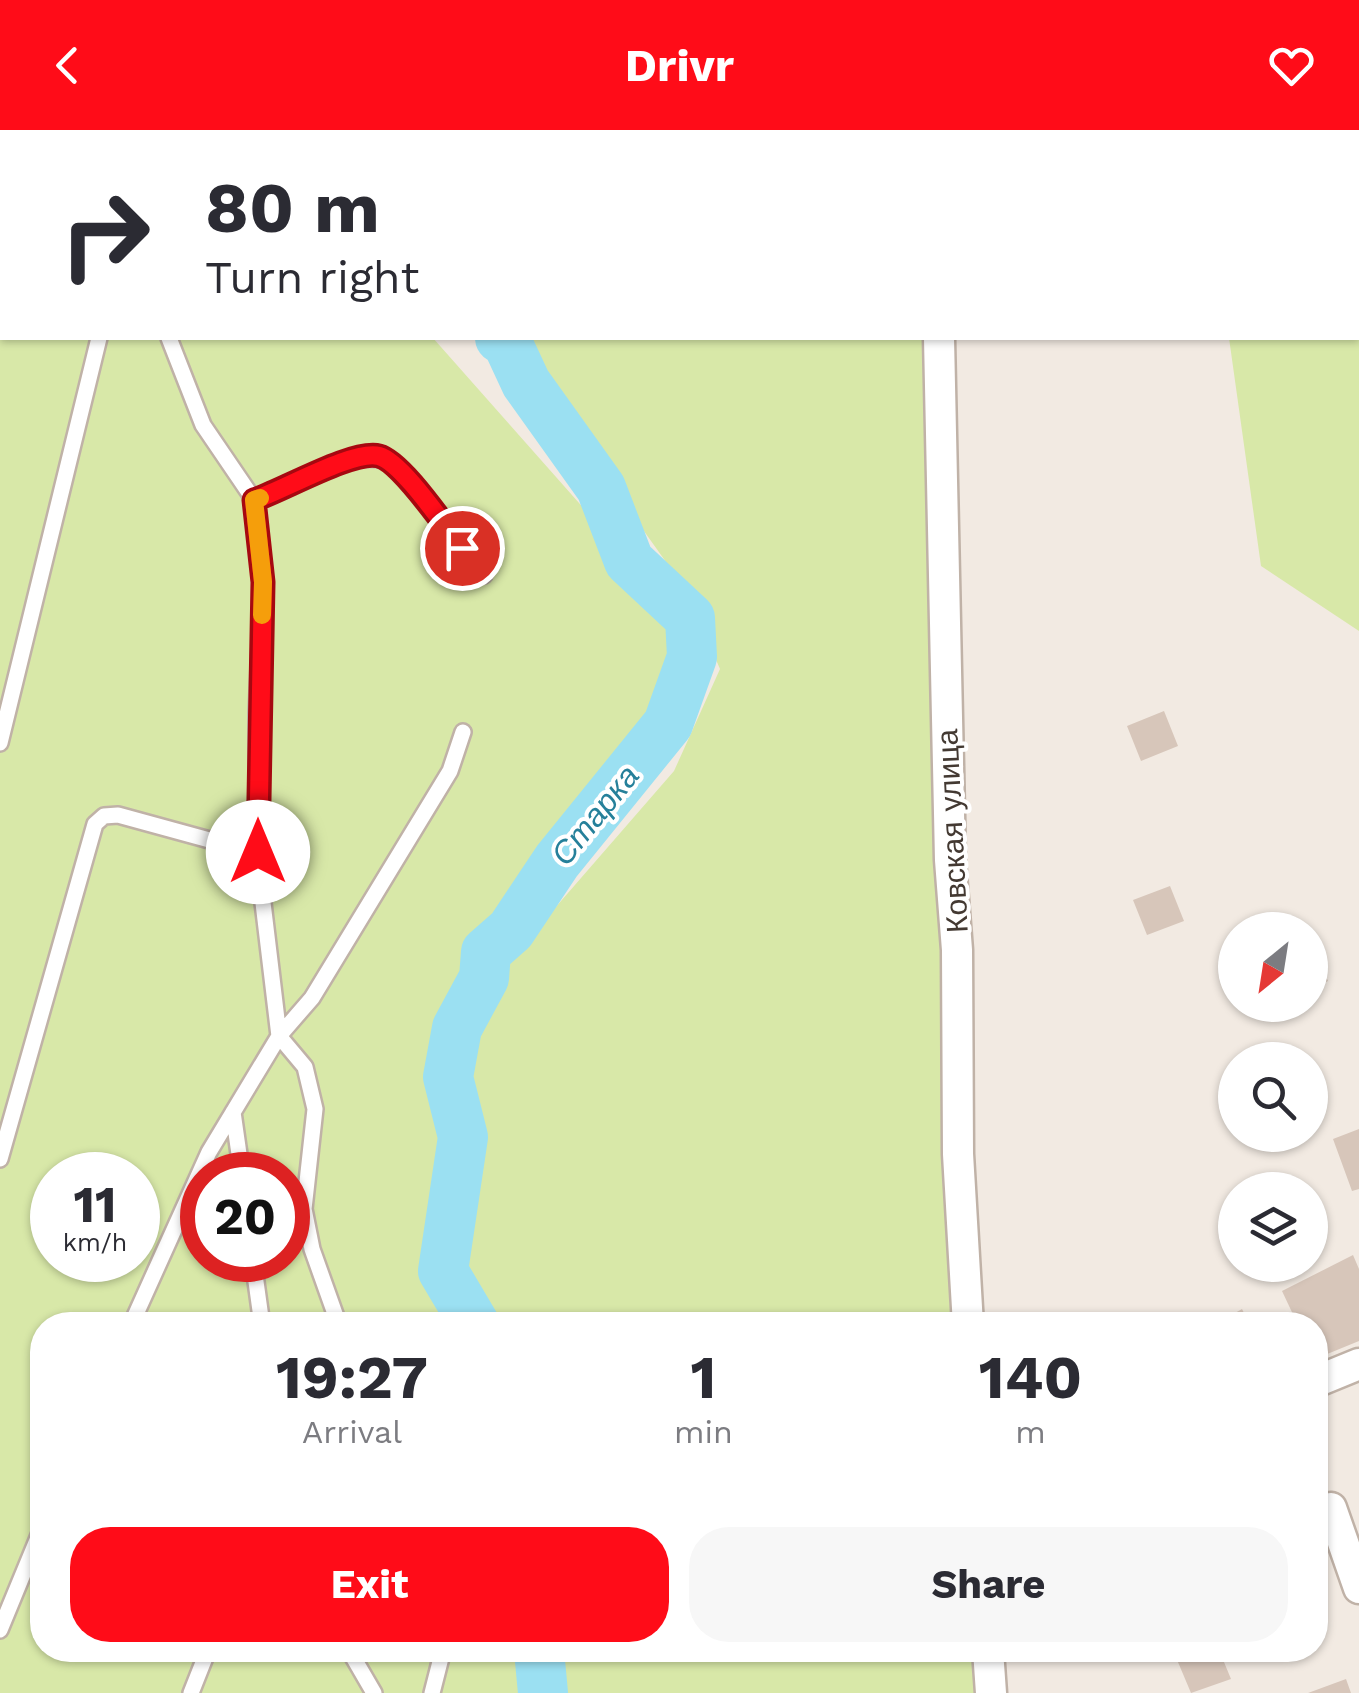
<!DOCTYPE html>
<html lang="en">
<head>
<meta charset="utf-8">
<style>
  :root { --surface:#fff; --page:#f7f7f7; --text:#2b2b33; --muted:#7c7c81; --accent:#ff0c18 }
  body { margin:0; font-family:"Work Sans",sans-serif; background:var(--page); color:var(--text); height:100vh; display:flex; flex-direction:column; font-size:38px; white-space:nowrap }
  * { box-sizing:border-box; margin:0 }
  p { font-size:32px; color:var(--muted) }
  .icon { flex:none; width:55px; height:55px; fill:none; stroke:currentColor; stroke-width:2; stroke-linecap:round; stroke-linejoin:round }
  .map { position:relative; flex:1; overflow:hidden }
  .side { position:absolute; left:30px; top:1182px; width:1298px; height:350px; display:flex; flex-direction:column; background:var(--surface); border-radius:40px; box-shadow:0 2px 8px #0004 }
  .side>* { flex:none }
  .guide { position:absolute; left:0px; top:0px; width:1360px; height:210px; box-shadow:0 2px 8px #0004; background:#fff; color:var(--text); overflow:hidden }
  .needle { width:65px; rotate:210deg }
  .controls { position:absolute; left:1218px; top:782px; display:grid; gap:20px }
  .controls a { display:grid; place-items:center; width:110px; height:110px; border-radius:50%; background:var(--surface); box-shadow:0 2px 8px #0004; font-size:50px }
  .speed { position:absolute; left:30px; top:1022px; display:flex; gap:20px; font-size:50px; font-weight:700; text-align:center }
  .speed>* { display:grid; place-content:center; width:130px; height:130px; border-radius:50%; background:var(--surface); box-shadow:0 2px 8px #0004; line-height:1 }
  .speed small { font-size:25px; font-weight:400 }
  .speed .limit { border:15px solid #d22; background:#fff; color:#111 }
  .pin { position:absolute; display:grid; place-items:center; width:85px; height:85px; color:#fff; margin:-42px; border:5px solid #fff; border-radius:50%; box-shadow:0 2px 10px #0007 }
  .me { position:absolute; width:110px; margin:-55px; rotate:0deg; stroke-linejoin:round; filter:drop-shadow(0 0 8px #0008) }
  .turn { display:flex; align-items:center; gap:35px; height:210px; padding:0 40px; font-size:45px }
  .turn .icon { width:130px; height:130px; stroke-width:2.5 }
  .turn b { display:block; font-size:70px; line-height:85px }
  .eta { display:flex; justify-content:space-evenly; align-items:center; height:170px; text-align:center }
  .eta b { font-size:60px; font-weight:700; line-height:70px }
  .cta { display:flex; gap:20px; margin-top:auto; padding:20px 40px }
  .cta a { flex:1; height:115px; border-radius:40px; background:var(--accent); color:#fff; font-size:40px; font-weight:700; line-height:115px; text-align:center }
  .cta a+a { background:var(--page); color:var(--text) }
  header { display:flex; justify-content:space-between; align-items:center; height:130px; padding:0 40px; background:var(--accent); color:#fff; font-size:45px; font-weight:700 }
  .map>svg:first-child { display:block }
</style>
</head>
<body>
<header><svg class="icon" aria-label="back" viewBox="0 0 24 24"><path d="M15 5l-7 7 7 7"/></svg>Drivr<svg class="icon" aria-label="heart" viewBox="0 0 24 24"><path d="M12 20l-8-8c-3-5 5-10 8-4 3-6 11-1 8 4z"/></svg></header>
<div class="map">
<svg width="1359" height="1563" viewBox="0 0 1359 1563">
  <rect width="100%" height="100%" fill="#f2eae2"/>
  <path fill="#d8e8a8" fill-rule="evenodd" d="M0,0L265,2H2V208H433L587,382L601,358L629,431L690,488L692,527L668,594L557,731L511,800L486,822L484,848L457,898L448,947L463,1007L443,1141L475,1195H42V1520H539L543,1563H0ZM52,1045H138V1130H52ZM202,1045H288V1130H202Z
    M299,0H926L301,2Z
    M1358,165L1359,168V501L1261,436L1229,208H1358Z
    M521,208H926L957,1195H479L449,1140L469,1009L454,946L462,902L489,854L674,641L720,539L686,460L569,296Z
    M545,1520H975L977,1563H549Z"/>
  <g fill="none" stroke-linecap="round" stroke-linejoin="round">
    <path stroke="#9be0f2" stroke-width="50" d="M277,0L278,2
      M475,1195L443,1141L463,1007L448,947L457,898L484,848L486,822L511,800L557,731L668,594L692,527L690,488L629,431L601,358L526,253L506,210L500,208
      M539,1520L543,1563"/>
  </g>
  <path fill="#d7c6ba" d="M1164,581L1178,616L1141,631L1127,596Z
    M1170,756L1184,791L1147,805L1133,770Z
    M1310,811L1328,851L1310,859Z
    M1359,999V1059L1352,1061L1333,1009Z
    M1353,1125L1359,1139V1211L1315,1229V1195H1298L1282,1161Z
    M1242,1179L1250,1195H1214Z
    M1187,1520H1219L1231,1549L1191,1563L1175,1525Z
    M1346,1549L1351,1563H1308Z"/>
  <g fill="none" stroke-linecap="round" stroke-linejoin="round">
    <defs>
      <path id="service" d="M89,0L90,2
        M169,208L203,295L254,370L263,452L257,583V723L279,906L305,937L315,979L304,1079L312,1119L339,1195
        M254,370C295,357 359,310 396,336L484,445
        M0,613L99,208
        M233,982L242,1045
        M0,1029L95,694L104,686L118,685L257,723
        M253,1130L262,1195
        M131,1195L209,1022L279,906L312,868L450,641L463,602
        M0,1500L42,1398
        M349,1520L374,1563
        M191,1563L208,1520
        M432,1563L443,1520"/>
      <path id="minor" d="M939,2V0
        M939,208L950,730L957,820L958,1024L968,1195
        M1315,1252L1359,1234
        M1331,1378L1359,1458
        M988,1520L991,1563"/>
    </defs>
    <use href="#service" stroke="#c0b2a7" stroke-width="20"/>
    <use href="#minor" stroke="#c0b2a7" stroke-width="35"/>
    <path stroke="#c0a895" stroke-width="5" stroke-dasharray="5 5" stroke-linecap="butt" d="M1315,1329L1321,1351"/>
    <use href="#service" stroke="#fff" stroke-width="15"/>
    <use href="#minor" stroke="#fff" stroke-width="30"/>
  </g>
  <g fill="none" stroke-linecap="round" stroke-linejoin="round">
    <defs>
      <path id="route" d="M258,722L263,452L254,370C282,361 354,319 379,326C402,332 445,397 462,418"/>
    </defs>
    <use href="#route" stroke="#a60810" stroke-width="25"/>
    <use href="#route" stroke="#ff0c18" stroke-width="18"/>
    <path stroke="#f59e0b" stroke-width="18" d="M260,368L254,370L263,452L262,485"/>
  </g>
  <g text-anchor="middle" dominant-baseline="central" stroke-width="8" stroke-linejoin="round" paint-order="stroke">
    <g font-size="30" fill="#433932" stroke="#fff">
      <text transform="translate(952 701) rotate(-93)">Ковская улица</text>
    </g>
    <g font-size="32" font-style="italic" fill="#25809a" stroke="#fff">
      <text transform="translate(595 685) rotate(-51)">Старка</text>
    </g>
  </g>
</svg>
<div class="controls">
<a><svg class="needle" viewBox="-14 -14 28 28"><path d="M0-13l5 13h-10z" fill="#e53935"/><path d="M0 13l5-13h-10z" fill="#7c7c81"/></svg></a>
<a><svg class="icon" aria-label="search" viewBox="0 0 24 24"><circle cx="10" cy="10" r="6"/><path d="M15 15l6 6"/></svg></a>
<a><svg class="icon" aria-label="layers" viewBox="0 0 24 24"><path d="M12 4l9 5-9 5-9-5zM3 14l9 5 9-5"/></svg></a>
</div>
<div class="speed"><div>11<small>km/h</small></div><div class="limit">20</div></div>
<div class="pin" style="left:462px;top:418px;background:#d93025"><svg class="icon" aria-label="arrive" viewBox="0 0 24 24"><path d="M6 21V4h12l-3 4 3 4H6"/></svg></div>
<svg class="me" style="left:258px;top:722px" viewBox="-20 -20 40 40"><circle r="19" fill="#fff"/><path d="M0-13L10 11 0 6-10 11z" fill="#ff0c18"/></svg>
<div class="guide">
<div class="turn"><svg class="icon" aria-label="right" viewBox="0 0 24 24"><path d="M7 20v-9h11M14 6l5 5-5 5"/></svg><div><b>80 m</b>Turn right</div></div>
</div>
<section class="side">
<div class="eta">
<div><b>19:27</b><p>Arrival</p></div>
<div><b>1</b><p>min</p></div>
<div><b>140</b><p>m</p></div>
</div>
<div class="cta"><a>Exit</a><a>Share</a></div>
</section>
</div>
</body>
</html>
